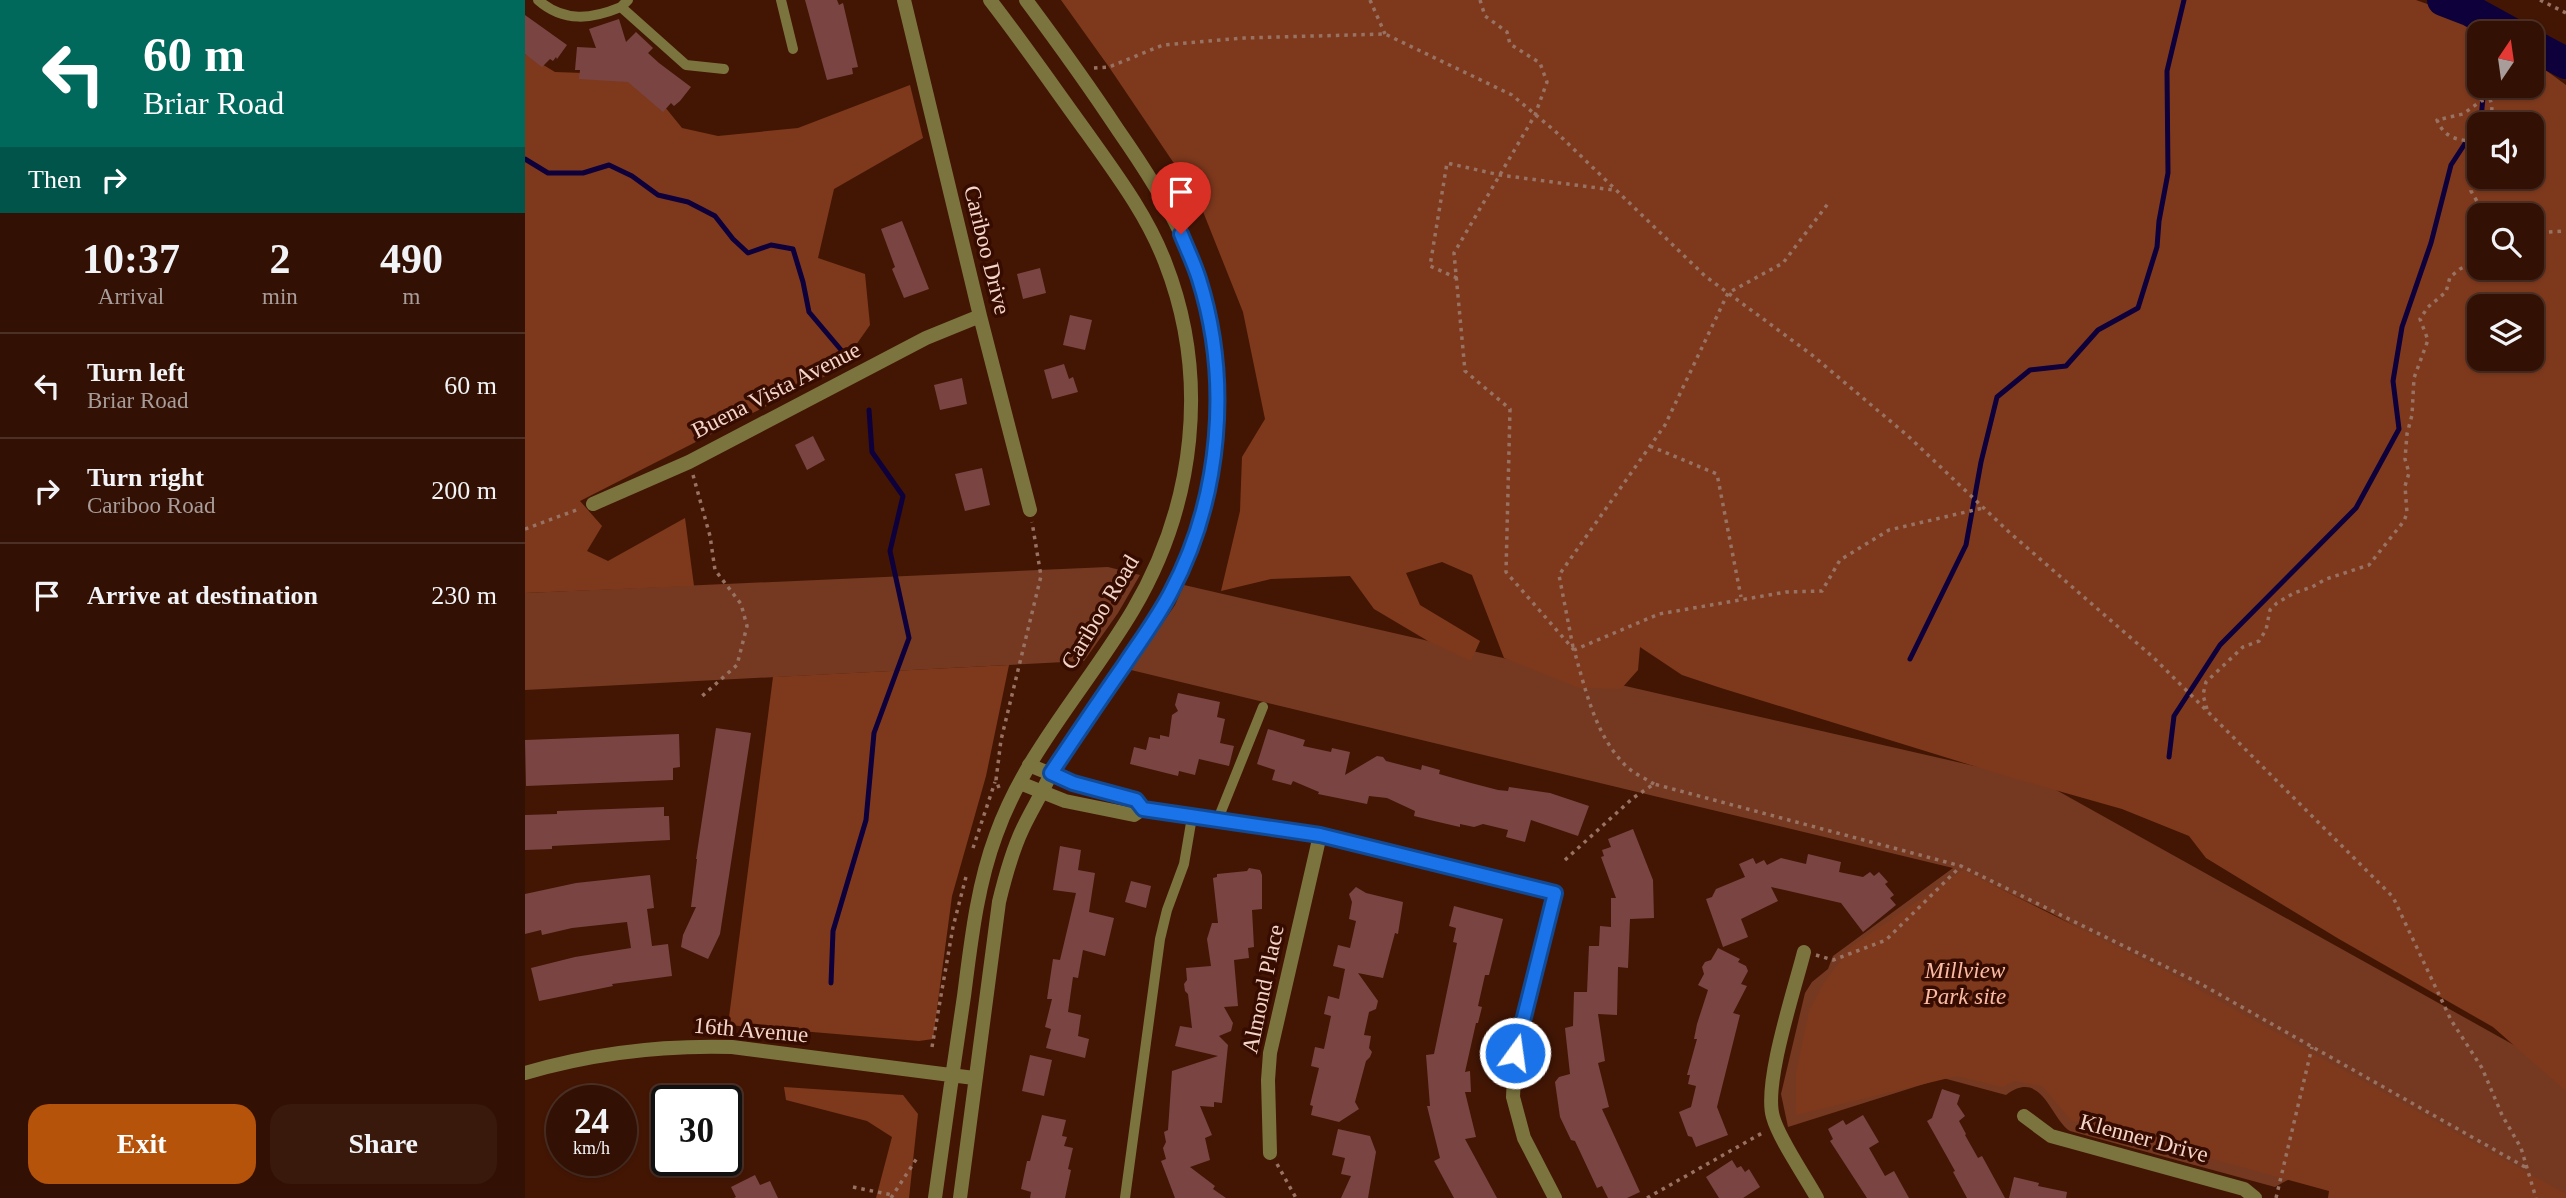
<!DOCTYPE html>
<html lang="en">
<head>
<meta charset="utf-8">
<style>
  :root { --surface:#321003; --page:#3a190d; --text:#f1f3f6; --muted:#a89d9a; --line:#4d3025; --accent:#b45309 }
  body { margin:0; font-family:Georgia,serif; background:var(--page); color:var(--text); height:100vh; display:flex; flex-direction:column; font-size:26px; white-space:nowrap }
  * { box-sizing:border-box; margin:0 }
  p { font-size:23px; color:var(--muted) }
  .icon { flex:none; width:38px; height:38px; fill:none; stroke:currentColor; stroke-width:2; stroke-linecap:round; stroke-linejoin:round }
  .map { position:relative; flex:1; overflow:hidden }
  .details { display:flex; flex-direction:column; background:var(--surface); width:525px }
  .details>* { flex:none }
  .banner { background:#00695c; color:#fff; overflow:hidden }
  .needle { width:46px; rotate:13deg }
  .buttons { position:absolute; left:1942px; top:21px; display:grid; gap:14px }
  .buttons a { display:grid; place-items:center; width:77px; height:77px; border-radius:14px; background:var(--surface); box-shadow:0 2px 5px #0004,0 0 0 2px var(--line); font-size:35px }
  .speed { position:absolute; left:21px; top:1085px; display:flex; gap:14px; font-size:35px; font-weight:700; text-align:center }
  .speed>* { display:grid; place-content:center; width:91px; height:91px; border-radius:50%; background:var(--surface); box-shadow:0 2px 5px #0004,0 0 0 2px var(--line); line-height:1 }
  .speed small { font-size:18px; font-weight:400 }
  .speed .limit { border:4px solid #111; border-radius:10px; background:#fff; color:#111 }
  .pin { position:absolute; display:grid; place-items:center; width:60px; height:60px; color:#fff; margin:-72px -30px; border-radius:50% 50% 50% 0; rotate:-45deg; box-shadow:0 0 7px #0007 }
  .pin .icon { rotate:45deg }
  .me { position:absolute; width:77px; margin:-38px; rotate:14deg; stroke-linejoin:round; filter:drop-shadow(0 0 5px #0008) }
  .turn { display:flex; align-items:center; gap:24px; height:147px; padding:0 28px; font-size:32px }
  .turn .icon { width:91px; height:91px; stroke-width:2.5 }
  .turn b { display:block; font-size:49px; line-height:60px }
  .then { display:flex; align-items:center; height:66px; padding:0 28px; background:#0003; gap:14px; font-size:26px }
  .eta { display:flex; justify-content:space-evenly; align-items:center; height:119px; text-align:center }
  .eta b { font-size:42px; font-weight:700; line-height:49px }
  .primary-button { display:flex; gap:14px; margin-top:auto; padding:14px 28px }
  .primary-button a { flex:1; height:80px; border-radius:21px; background:var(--accent); color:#fff; font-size:28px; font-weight:700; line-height:80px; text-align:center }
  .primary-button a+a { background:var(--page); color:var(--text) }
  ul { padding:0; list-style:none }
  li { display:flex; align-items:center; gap:21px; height:105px; padding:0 28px; border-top:2px solid var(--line) }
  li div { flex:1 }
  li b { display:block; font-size:26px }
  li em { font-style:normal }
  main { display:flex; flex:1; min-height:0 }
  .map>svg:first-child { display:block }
</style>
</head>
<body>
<main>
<section class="details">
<div class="banner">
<div class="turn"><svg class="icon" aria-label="left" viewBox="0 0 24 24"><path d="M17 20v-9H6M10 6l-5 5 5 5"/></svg><div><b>60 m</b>Briar Road</div></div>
<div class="then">Then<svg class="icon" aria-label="right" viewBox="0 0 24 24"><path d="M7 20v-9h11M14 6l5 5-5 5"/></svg></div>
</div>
<div class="eta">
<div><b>10:37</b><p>Arrival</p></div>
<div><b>2</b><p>min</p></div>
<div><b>490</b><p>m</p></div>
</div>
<ul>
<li><svg class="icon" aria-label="left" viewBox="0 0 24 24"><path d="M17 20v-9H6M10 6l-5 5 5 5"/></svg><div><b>Turn left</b><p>Briar Road</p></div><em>60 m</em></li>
<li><svg class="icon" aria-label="right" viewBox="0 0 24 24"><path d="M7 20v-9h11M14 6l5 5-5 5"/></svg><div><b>Turn right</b><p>Cariboo Road</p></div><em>200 m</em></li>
<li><svg class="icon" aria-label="arrive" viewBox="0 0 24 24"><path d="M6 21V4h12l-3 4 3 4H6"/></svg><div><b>Arrive at destination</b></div><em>230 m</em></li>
</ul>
<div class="primary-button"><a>Exit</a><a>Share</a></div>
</section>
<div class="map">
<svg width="2041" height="1198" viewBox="0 0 2041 1198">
  <rect width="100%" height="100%" fill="#431604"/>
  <path fill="#753921" d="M583,567L615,575L593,613L559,661L0,690V593Z
    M659,585L1515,781L2041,1074V1197L1526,913L1436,870L1795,1062L1770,1176L1750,1187L1545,1131C1525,1118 1517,1068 1481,1095L1418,1078L1263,1127L1256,1094L1280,993L1287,982L1303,969L1308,956L1428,868L606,670L650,605Z"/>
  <path fill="#7e391d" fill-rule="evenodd" d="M536,0H1891L1922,11L1963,33H1955V86H2007V60L2041,85V1091L1968,1027L1814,939L1681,858L1664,836L1597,809L1491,779L1196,688L1157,675L1115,647L1113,670L1096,689L1054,688L979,658L947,575L917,562L881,573L895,605L955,641L946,661L903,641L849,609L825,576L746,579L696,591L715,511L717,457L740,419L718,312L673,199L584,67ZM1955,124H2007V177H1955ZM1955,215H2007V268H1955ZM1955,306H2007V359H1955Z
    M0,54L30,72L114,75L157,128L193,136L273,128L385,85L398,138L309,189L293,258L340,274L345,325L314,369L55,501L77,526L62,551L83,561L160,518L169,586L0,593Z
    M484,665L461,776L427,896L408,1039L394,1041L203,1025L248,677Z
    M1438,870L1644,973L2041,1194V1198H1803L1804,1191L1546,1120L1517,1086L1490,1081L1477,1087L1432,1076L1271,1115V1073L1284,1011L1300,981L1326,947Z
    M259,1087L378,1095L393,1114L384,1198H351L367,1137L342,1121L261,1100Z"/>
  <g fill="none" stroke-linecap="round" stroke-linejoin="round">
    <path stroke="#0e003b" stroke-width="5" d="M1962,33L1963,21
      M0,159L23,173H58L84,165L107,176L133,195L163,202L190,216L208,239L223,253L246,245L268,249L278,282L284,312L322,357
      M1385,659L1441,545L1456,462L1472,397L1505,370L1541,366L1573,330L1613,308L1632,247L1634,221L1643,173L1642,71L1659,0
      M1644,757L1649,716L1695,645L1831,508L1874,429L1868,381L1877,327L1906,243L1926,165L1956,119L1959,86
      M306,983L308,931L341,820L349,733L384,638L365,551L378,496L347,452L344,410"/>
    <path stroke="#0e003b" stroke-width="32" d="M1918,0L1944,10L1986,33
      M2007,45L2041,63"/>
  </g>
  <path fill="#7a4443" d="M280,0H312L314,5L318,3L333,67L327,68L328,74L302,80Z
    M0,15L42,45L32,59L31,57L28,61L25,59L17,67L0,54Z
    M94,19L101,42L111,32L128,48L123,53L134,63L166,87L155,101L149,106L146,103L138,112L103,82L54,79L55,70H50L52,47L71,48L64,29Z
    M377,221L404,289L379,298L367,269L370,267L356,229Z
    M515,268L521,293L498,299L492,274Z
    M545,315L567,320L560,350L538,345Z
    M539,364L544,379L548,377L553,392L527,399L519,370Z
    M437,378L442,404L415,410L409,385Z
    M288,436L300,460L282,470L270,445Z
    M457,468L465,505L440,511L430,474Z
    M653,693L695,702L692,717L700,719L695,743L709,746L704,766L674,759L670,775L654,771L653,776L605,764L609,747L621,750L624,737L635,739V735L644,737L647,715L653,711L650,705Z
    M191,728L226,733L195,934L183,959L156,947L158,935L171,907H166L172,859H171Z
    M743,729L780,740L778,746L806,752L807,748L825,752L820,775L852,756L858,757L861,761L896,770L897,765L915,770L914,774L946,783L973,790L983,791L984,787L1025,793L1064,806L1053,836L1006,820L1000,842L981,837L983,830L958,824L949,827L935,824V827L909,821L889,816L890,811L862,798L844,796L842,804L793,794L794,792L768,781L766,785L747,780L750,770L732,764Z
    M154,734L155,767L148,768V780L1,786L0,740Z
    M139,807V816H144L145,840L27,846V849L0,850V815L32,814V811Z
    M1108,829L1128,880L1129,918L1105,919L1103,968L1093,967L1092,1015L1073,1014L1080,1061L1073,1063L1084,1107L1077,1109L1115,1192L1102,1198H1083L1077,1186L1072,1188L1050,1141L1046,1140L1035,1117L1030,1082L1034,1077L1045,1074L1040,1028L1048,1026L1049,992H1062L1064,946H1074L1075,926L1086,927V898H1091L1076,857L1079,856L1077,850L1086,847L1083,839Z
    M535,846L556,850L553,870L570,873L564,912L589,918L580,956L558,950L553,978L548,977L543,1012L556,1015L553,1036L564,1039L560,1058L521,1048L526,1029L520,1027L527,999H522L528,959L535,960L551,893L528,890Z
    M1283,854L1316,862L1314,872L1338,877L1345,872L1349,876L1354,872L1363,882L1360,884L1369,895L1365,898L1371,905L1338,932L1316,903L1246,887L1253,901L1216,919L1223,937L1198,947L1181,899L1187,897L1191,889L1220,877L1214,864L1228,858L1231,864L1239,860L1242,865L1256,858L1281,864Z
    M724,868L735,870L737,875V909L727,910L729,947L723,948L724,958L709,960L713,1006L699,1007L708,1023L706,1031L694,1036L703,1045L697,1103L689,1102V1107L675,1106L687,1135L680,1138L685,1160L665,1167L690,1186L688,1189L701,1198H650L636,1161L641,1159L638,1148L641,1142L639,1132L643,1130L647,1071L693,1056L650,1046L655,1026L667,1028L663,994L660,991L659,984L662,980L661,968L686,966L682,939L687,923H693L688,878L692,877V874L722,871Z
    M125,875L129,908L122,909L127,946L143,944L147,976L87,984L88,986L14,1001L6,968L50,957L106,948L102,922L47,928L17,935L16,930L0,934V894L51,883Z
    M606,881L626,886L621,908L600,902Z
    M831,887L841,893L878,902L873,934L870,933L858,978L833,973L853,1001L851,1009L844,1012L839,1035L846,1036L844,1048L847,1052L845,1057L841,1061L830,1102L834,1109L814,1122L786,1115L788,1106L785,1105L794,1068L786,1066L790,1047L799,1049L806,1016L799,1014L803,996L814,999L820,969L808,966L813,945L825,948L831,921L824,919L827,902L824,894Z
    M929,906L978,919L964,975H960L953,1006L957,1007L953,1023H951L940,1072L945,1071L946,1092H940L951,1137L940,1139L972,1198H929L909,1161L915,1158L902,1106H905L901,1055L909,1054L932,943L928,942L931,928L924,926Z
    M1193,948L1215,959L1213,962L1221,966L1223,971L1216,984L1222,986L1208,1013L1215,1015L1192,1107L1203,1135L1171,1147L1167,1137L1163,1136L1154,1112L1166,1107L1171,1086L1163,1084L1165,1075H1162L1172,1039H1169L1172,1024L1183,990L1173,985L1179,974L1177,967L1180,962L1186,960Z
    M505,1055L527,1060L519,1096L497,1091Z
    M1417,1089L1435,1095L1432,1104L1440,1116L1434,1121L1441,1134L1440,1135L1453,1158L1457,1156L1480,1198H1442L1428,1172L1430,1171L1402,1121L1407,1118Z
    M517,1115L541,1120L537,1136L542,1137L539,1146L548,1148L543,1169L546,1170L540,1198H505L506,1192L496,1189L502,1161H505Z
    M1338,1115L1354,1142L1344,1148L1360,1176L1369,1171L1384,1198H1342L1305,1141L1308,1139L1303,1129L1318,1120L1321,1125Z
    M813,1129L845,1136L851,1152L843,1198H816L826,1176L816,1174L820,1158L807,1155Z
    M1207,1160L1212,1168L1216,1166L1220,1172L1224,1169L1235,1187L1218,1198H1194L1181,1177Z
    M230,1175L235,1185L245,1181L253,1198H209L211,1197L206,1187Z
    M1489,1177L1514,1183L1513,1186L1542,1192L1541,1198H1484Z"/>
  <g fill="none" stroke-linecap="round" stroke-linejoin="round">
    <path stroke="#987263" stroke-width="3.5" stroke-dasharray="3.5 5" stroke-linecap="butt" d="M845,0L860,34
      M955,0L960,16L982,32L985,44L1015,63L1022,82L1010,115L929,253L940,371L985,409L981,572L1049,650
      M2015,0L2041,13
      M569,68L584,67L638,45L719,38L860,34L987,95L1030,131L1180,276L1287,355L1383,436L1484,532L1629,658L1868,897L1926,1020L1957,1068L1977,1115L1996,1148L2011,1198
      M1965,99L1967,106L1966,124
      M1955,144L1954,141C1934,141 1920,139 1912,120L1938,114L1956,101L1965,99L1986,86
      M1955,177L1947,184L1946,191L1960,215
      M2007,233L2041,231
      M932,278L905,266L922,163L975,175L1088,190
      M1125,446L1192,474L1216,597
      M168,475L185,536L190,570L216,604L222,626L212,665L175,698
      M0,529L54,509
      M1048,647L1034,575L1140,425L1203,293L1258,263L1305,201
      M1682,709L1678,695L1681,682L1718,647L1734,641L1741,630L1745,610L1752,603L1769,593L1787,587L1801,579L1844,565L1879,521L1882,513L1880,486L1884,473L1880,459L1882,434L1887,415L1889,378L1903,340L1895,319L1903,307L1921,292L1925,277L1935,269L1955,259
      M1129,784C1120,778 1109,774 1101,766C1070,735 1061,691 1049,650L1134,614L1261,592L1297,591L1315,560L1364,530L1458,508
      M474,788L471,780L476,740L516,576L507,522
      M448,848L470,782
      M1040,860L1108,798L1129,784L1436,866L1676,984L2000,1167
      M1291,955L1308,960L1361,940L1436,866
      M407,1047L428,927L442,873
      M752,1164L771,1198
      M328,1187L367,1195
      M366,1198L392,1158H395
      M1122,1198L1239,1132
      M1751,1198L1787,1047"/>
    <path stroke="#7c743f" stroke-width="10" d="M13,0C39,23 67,19 96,7
      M103,0L96,7L161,65L199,69
      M256,0L268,49
      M693,819L738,707
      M600,1198L635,939L642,910L659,864L667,817"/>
    <path stroke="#7c743f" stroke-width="14" d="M379,0L455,316L505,510
      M68,504L164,462L401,338L455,316
      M504,765L548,783L611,800L618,809
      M495,783L540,801L609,815L618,809L795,835L1030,893L990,1053L988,1097L999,1138L1030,1198
      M1279,952C1270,988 1238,1084 1248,1117C1254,1139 1280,1176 1292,1198
      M1499,1116L1526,1136L1719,1189L1730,1198
      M745,1153L743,1080L745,1053L795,835"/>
    <path stroke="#7c743f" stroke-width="14" d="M0,1073C68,1053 136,1045 207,1047L449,1078
      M410,1198C419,1131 429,1063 439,996C446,942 452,886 471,835C501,751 563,686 608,610C670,505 685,377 640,262C622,215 591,174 562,133C530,89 499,44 465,0
      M435,1198L474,902C480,877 487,851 498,828C507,809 518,792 526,773C550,737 575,700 600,664C621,633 642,603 658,569C705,465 704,337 656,234C639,198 616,163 593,130C564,86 533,43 501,0"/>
  </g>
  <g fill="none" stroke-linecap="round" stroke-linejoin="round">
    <defs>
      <path id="route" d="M656,234C662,249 669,263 674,279C706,380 696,498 646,592C633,617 616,640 600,664C575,700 550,737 526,773L548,783L611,800L618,809L795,835L1030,893L990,1053"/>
    </defs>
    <use href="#route" stroke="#114b97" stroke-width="18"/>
    <use href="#route" stroke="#1a73e8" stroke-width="12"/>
  </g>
  <g text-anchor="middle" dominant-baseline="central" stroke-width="7" stroke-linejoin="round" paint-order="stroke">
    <g font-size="23" fill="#f4d5ca" stroke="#370c00">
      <text transform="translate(462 250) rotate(76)">Cariboo Drive</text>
      <text transform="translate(251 390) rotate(-27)">Buena Vista Avenue</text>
      <text transform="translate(575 612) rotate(-59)">Cariboo Road</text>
      <text transform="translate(738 989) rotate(-78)">Almond Place</text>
      <text transform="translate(226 1030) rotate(5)">16th Avenue</text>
      <text transform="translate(1619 1138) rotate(15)">Klenner Drive</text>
    </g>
    <g font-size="23" font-style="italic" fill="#fbbba4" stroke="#370c00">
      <text x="1440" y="970">Millview<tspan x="1440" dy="26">Park site</tspan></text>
    </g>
  </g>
</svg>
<div class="buttons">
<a><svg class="needle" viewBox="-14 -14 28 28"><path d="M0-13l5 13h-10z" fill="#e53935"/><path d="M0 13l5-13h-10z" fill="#a89d9a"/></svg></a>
<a><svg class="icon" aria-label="sound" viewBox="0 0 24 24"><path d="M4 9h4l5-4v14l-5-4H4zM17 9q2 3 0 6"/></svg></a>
<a><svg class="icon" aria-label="search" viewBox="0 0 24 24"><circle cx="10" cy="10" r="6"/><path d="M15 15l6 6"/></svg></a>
<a><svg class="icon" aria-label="layers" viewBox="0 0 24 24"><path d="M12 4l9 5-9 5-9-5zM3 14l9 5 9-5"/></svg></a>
</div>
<div class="speed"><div>24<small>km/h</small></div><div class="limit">30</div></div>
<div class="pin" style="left:656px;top:234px;background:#d93025"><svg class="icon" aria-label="arrive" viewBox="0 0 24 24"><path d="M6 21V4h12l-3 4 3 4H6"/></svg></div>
<svg class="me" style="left:990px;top:1053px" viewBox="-20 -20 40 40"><circle r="17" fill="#1a73e8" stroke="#fff" stroke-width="3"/><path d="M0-11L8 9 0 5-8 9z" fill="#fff"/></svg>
</div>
</main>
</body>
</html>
